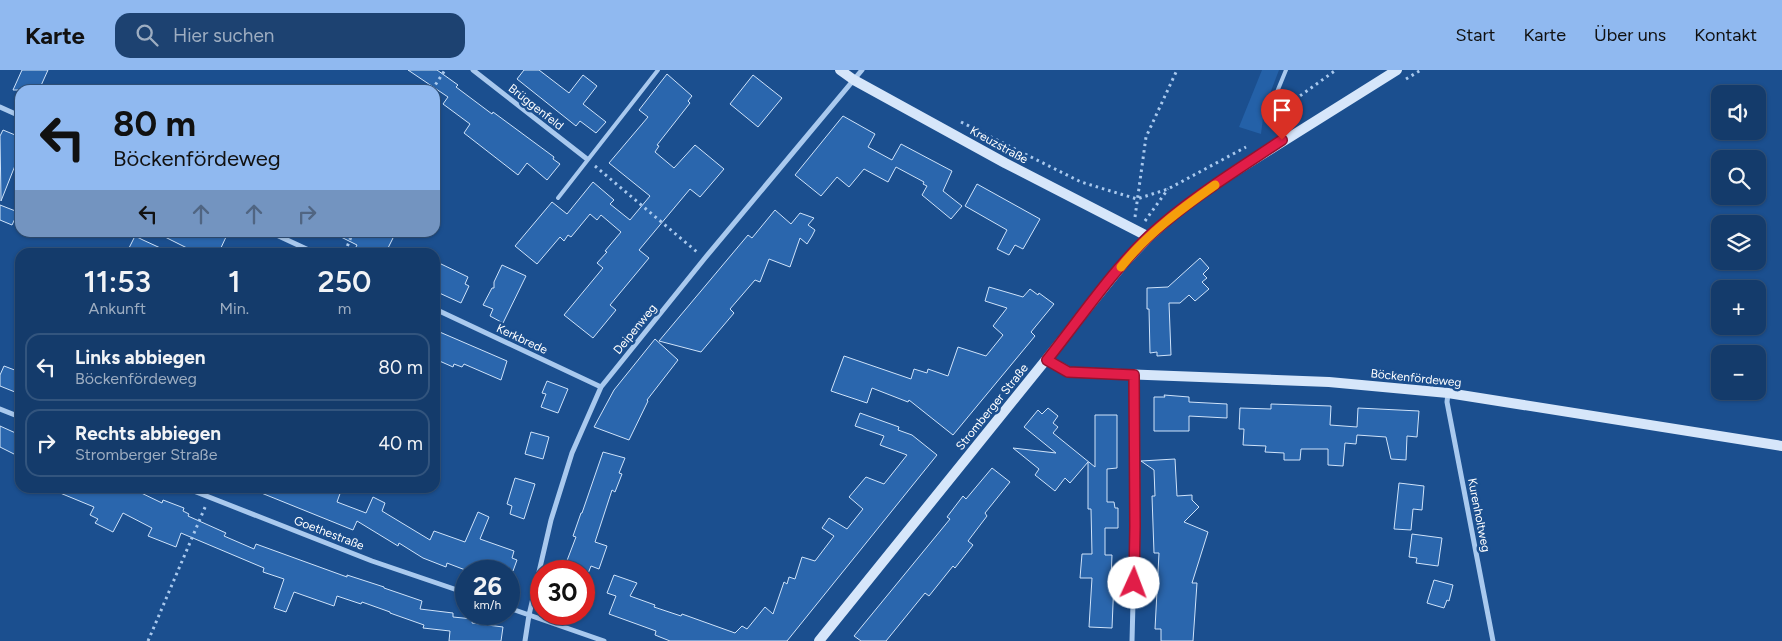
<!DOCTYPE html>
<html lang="de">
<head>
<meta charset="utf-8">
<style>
  :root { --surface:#143b6b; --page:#1d4271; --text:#f1f3f6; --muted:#9dadc1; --line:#33557e; --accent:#90b9f0 }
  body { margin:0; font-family:Figtree,sans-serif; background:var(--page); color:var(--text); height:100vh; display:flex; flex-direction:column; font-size:19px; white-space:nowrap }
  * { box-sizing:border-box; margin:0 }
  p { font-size:16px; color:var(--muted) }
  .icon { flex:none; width:28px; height:28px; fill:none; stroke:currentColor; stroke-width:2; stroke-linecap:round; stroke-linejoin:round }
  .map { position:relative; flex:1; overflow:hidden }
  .sheet { position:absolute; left:15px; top:178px; width:425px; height:245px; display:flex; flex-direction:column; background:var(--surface); border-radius:15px; box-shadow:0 1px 4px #0004,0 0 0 1px var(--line) }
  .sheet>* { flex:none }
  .banner { position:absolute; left:15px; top:15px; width:425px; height:152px; border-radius:15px; box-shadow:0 1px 4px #0004,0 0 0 1px var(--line); background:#90b9f0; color:#111; overflow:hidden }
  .controls { position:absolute; left:1711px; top:15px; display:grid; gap:10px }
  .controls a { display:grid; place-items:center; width:55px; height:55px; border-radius:10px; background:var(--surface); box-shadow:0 1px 4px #0004,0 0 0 1px var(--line); font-size:25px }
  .speed { position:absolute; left:455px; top:490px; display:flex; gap:10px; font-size:25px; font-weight:700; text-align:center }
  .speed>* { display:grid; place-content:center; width:65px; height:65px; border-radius:50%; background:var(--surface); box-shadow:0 1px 4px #0004,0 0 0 1px var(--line); line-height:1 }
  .speed small { font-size:12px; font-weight:400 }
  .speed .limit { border:8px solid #d22; background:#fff; color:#111 }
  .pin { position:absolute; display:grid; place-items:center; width:42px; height:42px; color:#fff; margin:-51px -21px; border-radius:50% 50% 50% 0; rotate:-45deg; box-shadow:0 0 5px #0007 }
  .pin .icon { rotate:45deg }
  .me { position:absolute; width:55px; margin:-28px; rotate:2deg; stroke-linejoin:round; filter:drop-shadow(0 0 4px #0008) }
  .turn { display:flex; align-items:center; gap:18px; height:105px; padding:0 15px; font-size:22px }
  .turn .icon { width:65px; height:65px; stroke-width:2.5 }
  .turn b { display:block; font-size:35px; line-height:42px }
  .lanes { display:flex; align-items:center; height:48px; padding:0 15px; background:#0003; justify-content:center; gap:25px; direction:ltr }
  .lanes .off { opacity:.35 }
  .eta { display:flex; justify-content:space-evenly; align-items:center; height:85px; text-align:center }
  .eta b { font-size:30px; font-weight:600; line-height:35px }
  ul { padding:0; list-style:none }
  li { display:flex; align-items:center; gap:15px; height:68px; margin:0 10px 8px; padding:0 5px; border:2px solid var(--line); border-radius:15px }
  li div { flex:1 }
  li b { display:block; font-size:19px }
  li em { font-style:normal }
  header { display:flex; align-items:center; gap:30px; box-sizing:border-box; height:70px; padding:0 25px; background:var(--accent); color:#111 }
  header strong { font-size:24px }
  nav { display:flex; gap:28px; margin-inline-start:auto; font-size:18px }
  .search { width:350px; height:45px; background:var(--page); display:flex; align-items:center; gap:12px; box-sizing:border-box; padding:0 18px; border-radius:15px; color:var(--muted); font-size:19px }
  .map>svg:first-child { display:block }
</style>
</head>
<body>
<header>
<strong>Karte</strong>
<div class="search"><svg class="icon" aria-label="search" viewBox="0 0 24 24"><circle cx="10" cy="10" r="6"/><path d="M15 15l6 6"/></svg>Hier suchen</div>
<nav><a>Start</a><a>Karte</a><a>Über uns</a><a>Kontakt</a></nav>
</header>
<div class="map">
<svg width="1782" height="571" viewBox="0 0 1782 571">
  <rect width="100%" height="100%" fill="#1b4f8f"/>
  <path fill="#2461a8" d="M1262,0H1279L1264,39L1261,64L1239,57Z"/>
  <path fill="#2a66ad" stroke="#cfe3fa" d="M22,0H48L39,20H13Z
    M408,0H437L458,15L456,17L492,44L493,42L554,87L553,89L560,94L547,110L527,93L518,105L464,63L470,54L443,34L448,27Z
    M524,0H539L569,23L583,5L597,16L583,34L606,52L596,63L580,51L576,56L517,9Z
    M667,4L692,26L688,31L690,33L657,75L659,76L655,82L674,98L695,75L724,99L700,127L690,119L639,180L649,188L610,235L616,240L593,268L564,245L603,198L597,193L607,182L605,181L621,162L601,145L597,150L590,144L571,167L568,165L564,171L560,167L537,194L515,176L552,132L567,144L593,112L614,130L610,134L630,150L650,126L609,93L648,47L639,40Z
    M753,5L782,28L758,57L730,34Z
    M843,46L875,64L868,77L892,90L901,74L952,101L943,121L962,136L951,149L922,125L927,116L923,114L924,112L896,97L888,112L864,99L849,117L837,107L821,126L795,105Z
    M3,60L20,67V83L1,131L0,66Z
    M977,114L1040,149L1023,179L1015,175L1009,185L997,179L1007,160L965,136Z
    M0,135L18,142L12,155L0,150Z
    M775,140L791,154L800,143L814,148L808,155L815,160L812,166L807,174L800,168L790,197L769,189L760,212L755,210L730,239L734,243L701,282L659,271L748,165L752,168Z
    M155,162H218L226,167L219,182H188L189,179Z
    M331,162H382L393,168L386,182H364L355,179L357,175Z
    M135,166L143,170L169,182H127Z
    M1200,188L1209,198L1203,204L1207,208L1202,212L1209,219L1195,231L1189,225L1180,233H1169L1171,285L1157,286V282L1150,283L1149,239H1147V218L1168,217Z
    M439,193L468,207L465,214L469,216L461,233L435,221V202Z
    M502,195L526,206L503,253L490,246L493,239L483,235L492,218H494V212Z
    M989,217L1023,227L1030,219L1038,225L1039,223L1054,234L1031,262L1035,266L953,365L909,330L908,332L872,318L867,333L831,321L844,286L911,309L914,299L927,303L928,299L948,306L958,277L986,286L1003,265L993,256L1007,238L985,231Z
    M435,260L507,291L501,310L464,294L462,297L454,294L453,297L435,289Z
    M655,269L678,290L647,330L648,331L629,370L594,357L614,320Z
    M4,296L20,302V324L0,316V305Z
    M547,311L568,319L558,343L541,337L546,324L542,323Z
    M1164,325L1189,327V332L1227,334V348L1189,346V361H1154V327H1165Z
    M1271,334L1331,336L1330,355L1357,357L1358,338L1419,341L1417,367L1407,366L1406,390L1391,389L1386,367L1357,365L1356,374L1345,373L1343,396L1328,395V379H1301L1300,390H1284V383L1265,382L1266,376L1243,375L1244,359H1239L1240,338L1271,339Z
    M1048,338L1058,346L1053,353L1058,357L1053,363L1095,397V345H1117V398L1107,399V432H1114L1115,438H1118V458H1105V485H1112L1111,509L1114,510L1112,558L1089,557L1092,508H1080L1082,484H1092L1091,439H1088V392L1070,413L1065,408L1055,421L1035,405L1039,399L1013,378L1056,383L1024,357L1038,340L1042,344Z
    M860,343L899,357L898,360L912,365L937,385L787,571H670L655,565L656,561L609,544L616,526L607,523L614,505L637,513L630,526L655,535L654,537L681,546L682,544L735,563L742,556L747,559L765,537L773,544L784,512L787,514L789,507L795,509L802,487L815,491L834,466L822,458L829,448L847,459L863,439L849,427L866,407L884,414L907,385L880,375L884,366L855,356Z
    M0,356L20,365V387L0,377Z
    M531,362L549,367L543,389L525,384Z
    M603,382L625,388L619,403L622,404L615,422L612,420L595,472L607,476L599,499L591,496L587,506L584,505V501H563L576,467L573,466L581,443H582Z
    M1175,389L1177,426L1192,425V430L1199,437L1184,452L1208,462L1192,513H1197L1193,571H1161V559H1155L1159,483H1154L1152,426H1155L1154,400L1141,391Z
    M992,398L1010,412L985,443L987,446L968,471L973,475L955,498L953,496L929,526L925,523L886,571H861L854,566L950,449L947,447L963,426L966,429Z
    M515,408L535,414L524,449L510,444L512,436L507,434Z
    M1399,413L1424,416L1422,440L1413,439L1411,460L1394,459Z
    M48,418H120L131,423L133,419L162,433L163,430L184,438L183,441L189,444L188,446L226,463L224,466L254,479L256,474L347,507V505L384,517V518L422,531L420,539L453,543V547L473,549L472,553L503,557L501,571H449L450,561L423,558L424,555L390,543V542L362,532L361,534L337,526L334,536L294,522L286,542L274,538L284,509L263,502L264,498L181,463L176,477L148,466L152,458L123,443L113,462L95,453L98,449L90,445L94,437Z
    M249,418H342L337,432L366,443L373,427L385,433L382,441L430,470L434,461L465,472L478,442L489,447L480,469L514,481L512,488L517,490L513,501H468L447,493L446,497L423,488L399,473L398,476L357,451L353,460Z
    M1412,464L1442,468L1438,496L1416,493L1417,488L1409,487Z
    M1434,510L1453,515L1449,531L1447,530L1444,538L1427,533Z"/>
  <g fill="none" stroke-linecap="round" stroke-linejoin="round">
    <path stroke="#a9c9ee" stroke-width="3" stroke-dasharray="2.5 4" stroke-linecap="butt" d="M1406,9L1421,0
      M432,20L445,0
      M1279,41L1336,0
      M961,52L1081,112L1137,129L1168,119L1246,77
      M595,96L697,182
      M1135,147L1146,67L1177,0
      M1145,151L1168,119
      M345,182L353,162
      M148,571L206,435"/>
    <path stroke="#a9c9ee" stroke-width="4" d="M1282,70L1270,39L1286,0
      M558,128L658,0"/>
    <path stroke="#a9c9ee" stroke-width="5" d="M473,0L587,89
      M0,37L20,46
      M270,162L313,182
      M435,239L601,317
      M1448,323L1447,332L1493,571
      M0,339L20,347
      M186,418L372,491L466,523
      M509,538L604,571
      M525,571L529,545L551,450L572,383L601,317L705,188L862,0
      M1132,571L1135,456L1134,305"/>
    <path stroke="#d6e6fa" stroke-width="10" d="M840,0L854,10L1005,93L1149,167
      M1047,290L1069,302L1329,312L1448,323L1782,376
      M819,571L1124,193L1149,167L1177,142L1223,109L1397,0"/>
  </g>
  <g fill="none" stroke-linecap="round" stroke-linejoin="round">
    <defs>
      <path id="route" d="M1134,513L1135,456L1134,305L1068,302L1047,290C1079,250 1112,201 1149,166C1189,129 1237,100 1282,70"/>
    </defs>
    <use href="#route" stroke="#92132f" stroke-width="12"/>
    <use href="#route" stroke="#e11d48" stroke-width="9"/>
    <path stroke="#f59e0b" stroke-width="9" d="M1121,197C1147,164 1181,139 1215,115"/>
  </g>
  <g text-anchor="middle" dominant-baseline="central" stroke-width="5" stroke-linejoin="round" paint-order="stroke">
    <g font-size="12" fill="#fff" stroke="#1b4f8f">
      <text transform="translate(536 37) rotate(38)">Brüggenfeld</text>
      <text transform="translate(999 75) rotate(29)">Kreuzstraße</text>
      <text transform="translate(635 259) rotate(-51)">Deipenweg</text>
      <text transform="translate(522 269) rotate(25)">Kerkbrede</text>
      <text transform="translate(1416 308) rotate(6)">Böckenfördeweg</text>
      <text transform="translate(992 337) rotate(-51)">Stromberger Straße</text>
      <text transform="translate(1479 445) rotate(79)">Kurenholtweg</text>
      <text transform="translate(329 463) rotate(21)">Goethestraße</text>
    </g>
  </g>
</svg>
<div class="controls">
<a><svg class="icon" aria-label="sound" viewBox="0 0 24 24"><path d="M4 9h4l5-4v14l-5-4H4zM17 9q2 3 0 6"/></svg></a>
<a><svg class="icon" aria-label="search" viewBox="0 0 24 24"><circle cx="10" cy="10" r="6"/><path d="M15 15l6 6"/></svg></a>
<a><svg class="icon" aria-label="layers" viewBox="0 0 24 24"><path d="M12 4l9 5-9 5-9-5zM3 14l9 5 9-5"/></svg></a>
<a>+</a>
<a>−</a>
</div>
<div class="speed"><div>26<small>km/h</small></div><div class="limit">30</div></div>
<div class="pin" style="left:1282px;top:70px;background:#d93025"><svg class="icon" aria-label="arrive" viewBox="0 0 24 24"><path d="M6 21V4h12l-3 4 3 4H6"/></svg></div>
<svg class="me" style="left:1134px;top:513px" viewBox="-20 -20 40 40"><circle r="19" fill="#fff"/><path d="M0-13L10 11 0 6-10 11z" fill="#e11d48"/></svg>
<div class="banner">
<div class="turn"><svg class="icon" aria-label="left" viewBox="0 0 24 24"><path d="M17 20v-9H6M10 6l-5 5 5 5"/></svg><div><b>80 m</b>Böckenfördeweg</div></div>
<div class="lanes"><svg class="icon" aria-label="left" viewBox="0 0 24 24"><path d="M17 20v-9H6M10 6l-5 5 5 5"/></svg><svg class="icon off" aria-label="ahead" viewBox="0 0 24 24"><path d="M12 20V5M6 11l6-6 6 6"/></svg><svg class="icon off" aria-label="ahead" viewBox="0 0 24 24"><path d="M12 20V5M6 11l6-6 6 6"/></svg><svg class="icon off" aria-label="right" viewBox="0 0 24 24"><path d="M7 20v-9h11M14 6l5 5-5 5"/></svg></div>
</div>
<section class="sheet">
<div class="eta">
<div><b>11:53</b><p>Ankunft</p></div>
<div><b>1</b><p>Min.</p></div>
<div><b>250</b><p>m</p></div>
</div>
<ul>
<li><svg class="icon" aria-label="left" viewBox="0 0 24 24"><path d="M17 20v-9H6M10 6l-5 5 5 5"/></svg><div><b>Links abbiegen</b><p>Böckenfördeweg</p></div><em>80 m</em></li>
<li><svg class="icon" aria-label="right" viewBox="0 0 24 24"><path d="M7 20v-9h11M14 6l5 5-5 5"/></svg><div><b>Rechts abbiegen</b><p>Stromberger Straße</p></div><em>40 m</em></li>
</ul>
</section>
</div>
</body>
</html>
